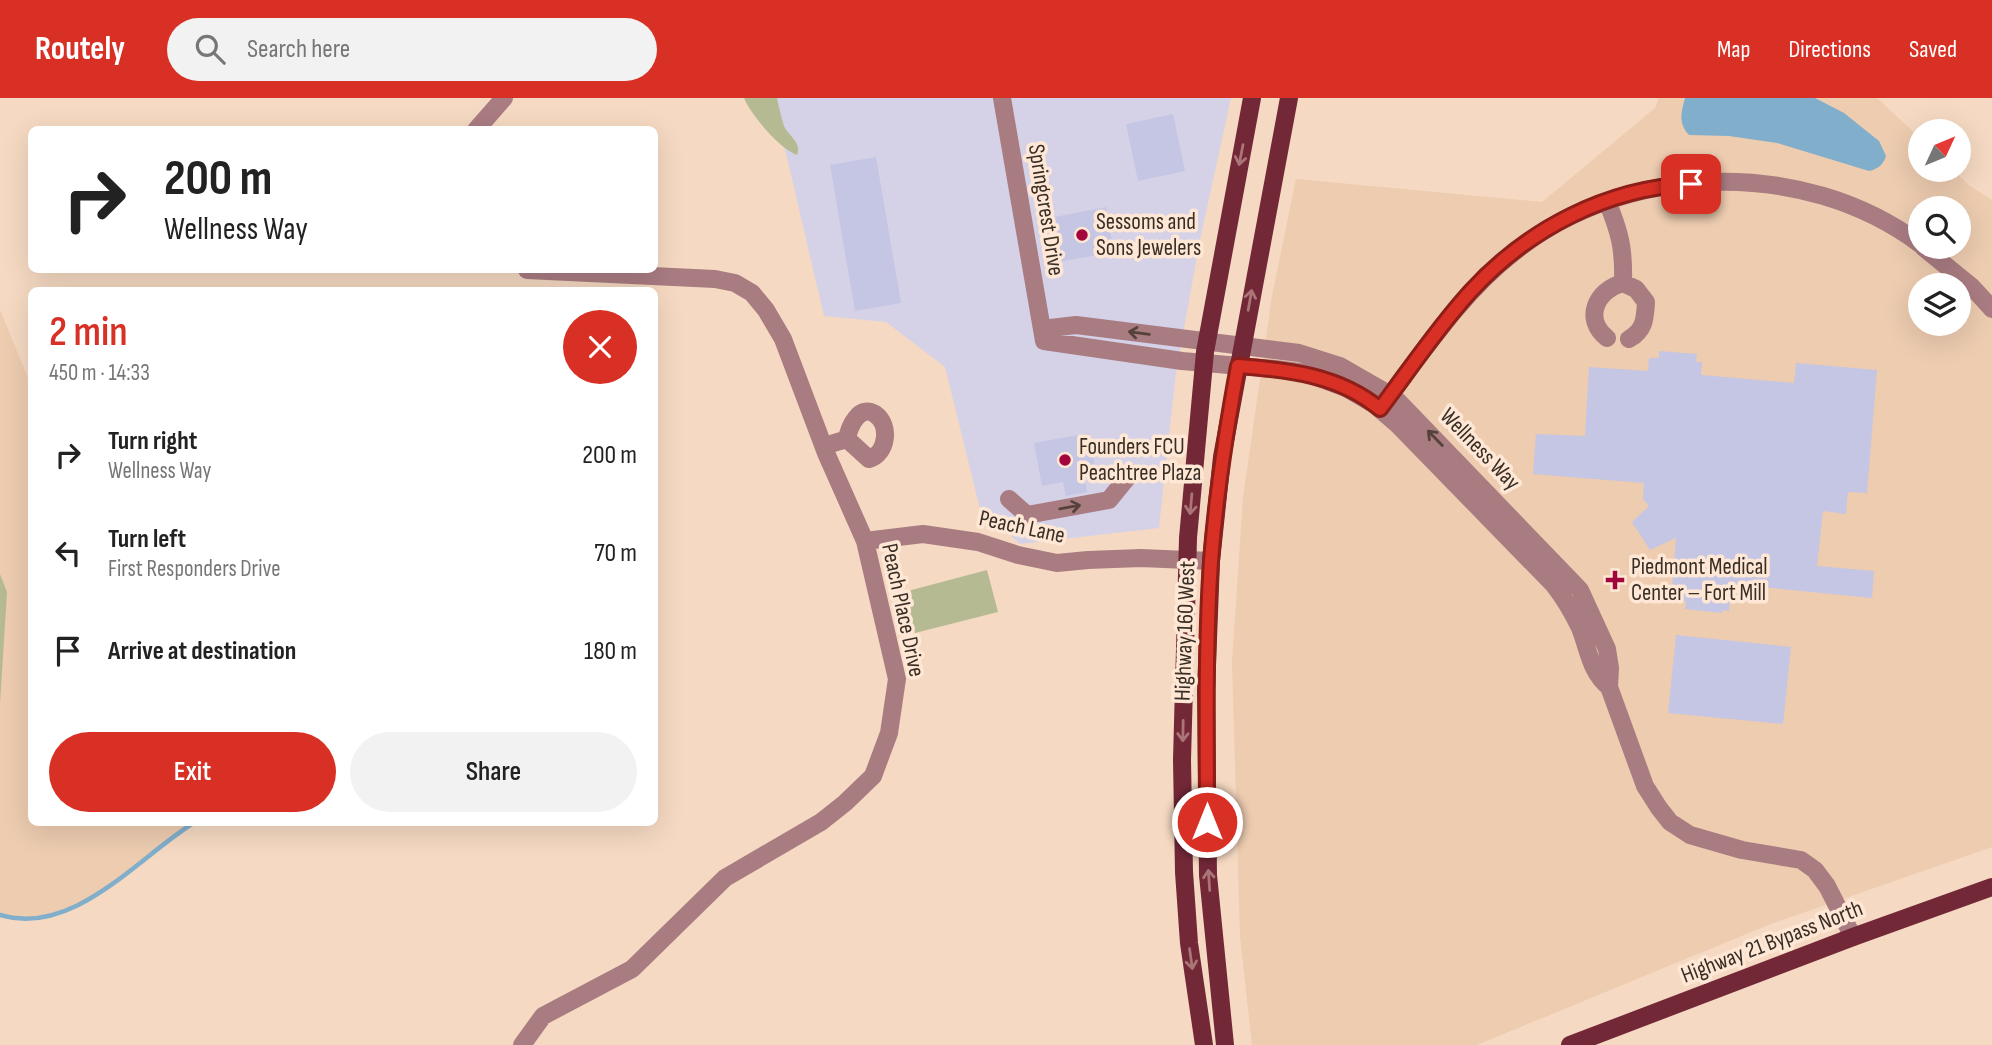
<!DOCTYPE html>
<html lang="en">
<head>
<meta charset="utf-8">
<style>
  :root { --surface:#fff; --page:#f2f2f2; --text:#222; --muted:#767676; --accent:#d93025 }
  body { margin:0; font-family:"Sofia Sans Condensed",sans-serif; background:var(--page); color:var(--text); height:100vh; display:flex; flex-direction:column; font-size:26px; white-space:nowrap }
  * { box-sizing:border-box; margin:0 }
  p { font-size:23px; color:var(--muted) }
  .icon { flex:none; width:38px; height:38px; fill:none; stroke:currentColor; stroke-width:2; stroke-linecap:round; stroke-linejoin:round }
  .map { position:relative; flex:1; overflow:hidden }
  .panel { position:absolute; left:28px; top:189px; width:630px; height:539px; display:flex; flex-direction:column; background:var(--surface); border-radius:10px; box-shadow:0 7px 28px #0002 }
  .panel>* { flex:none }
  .hud { position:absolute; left:28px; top:28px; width:630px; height:147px; border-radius:10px; box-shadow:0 7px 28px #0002; background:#fff; color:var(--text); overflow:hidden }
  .needle { width:46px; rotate:46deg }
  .controls { position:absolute; left:1908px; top:21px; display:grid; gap:14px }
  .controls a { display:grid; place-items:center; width:63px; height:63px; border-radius:50%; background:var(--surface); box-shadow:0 7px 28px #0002; font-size:35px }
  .pin { position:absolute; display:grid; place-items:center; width:60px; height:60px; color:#fff; margin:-30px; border-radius:14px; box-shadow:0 4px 10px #0006 }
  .me { position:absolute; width:77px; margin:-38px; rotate:0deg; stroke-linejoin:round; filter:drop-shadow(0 0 5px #0008) }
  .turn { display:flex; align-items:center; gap:24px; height:147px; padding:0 21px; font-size:32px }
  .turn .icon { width:91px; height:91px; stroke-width:2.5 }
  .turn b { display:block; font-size:49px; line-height:60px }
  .round { display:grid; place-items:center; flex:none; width:74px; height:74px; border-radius:37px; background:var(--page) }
  .head { display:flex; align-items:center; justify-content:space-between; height:119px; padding:0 21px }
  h1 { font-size:42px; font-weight:600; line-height:52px; color:var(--accent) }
  .primary-button { display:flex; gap:14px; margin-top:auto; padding:14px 21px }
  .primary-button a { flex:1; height:80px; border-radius:42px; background:var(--accent); color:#fff; font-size:28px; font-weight:600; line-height:80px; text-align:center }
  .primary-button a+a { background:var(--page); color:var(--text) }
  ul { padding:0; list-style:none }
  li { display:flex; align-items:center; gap:21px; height:98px; padding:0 21px }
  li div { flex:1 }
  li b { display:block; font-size:26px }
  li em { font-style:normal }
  header { display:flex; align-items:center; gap:42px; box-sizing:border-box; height:98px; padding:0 35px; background:var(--accent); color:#fff }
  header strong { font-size:33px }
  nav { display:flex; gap:38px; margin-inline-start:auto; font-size:24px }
  .search { width:490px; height:63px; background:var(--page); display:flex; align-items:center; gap:18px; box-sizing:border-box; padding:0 24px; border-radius:38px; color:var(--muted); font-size:26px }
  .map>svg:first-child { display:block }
</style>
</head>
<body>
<header>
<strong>Routely</strong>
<div class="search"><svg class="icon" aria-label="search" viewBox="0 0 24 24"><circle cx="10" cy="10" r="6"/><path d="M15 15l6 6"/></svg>Search here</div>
<nav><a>Map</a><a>Directions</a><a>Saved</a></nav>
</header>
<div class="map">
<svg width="1992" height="947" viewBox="0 0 1992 947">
  <rect width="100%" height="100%" fill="#f5d9c2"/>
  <path fill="#d5d2e8" d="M773,0H1231L1200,142L1176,274L1159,430L1020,446L980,411L945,269L886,224L824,218Z"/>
  <path fill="#edccb0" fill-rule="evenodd" d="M1659,0H1877L1920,40V72H1953L1970,88L1992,102V749L1768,827L1477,947H1252L1240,838L1232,564L1243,400L1272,198L1296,81L1542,104L1655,10ZM1920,110H1958V149H1920ZM1920,187H1958V226H1920Z
    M0,212L31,287L32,724L195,725L159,748L92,802L40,821L10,820L0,817Z"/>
  <path fill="#b6ba93" d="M744,0H777C779,9 781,19 784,28C789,39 802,44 797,57C780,51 751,17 744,0Z
    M987,472L998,514L915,535L904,494Z
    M0,476L7,494L0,606Z"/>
  <path fill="#80aecb" d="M1685,0H1815L1844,15L1879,43L1886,58C1883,67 1878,71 1869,73L1777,45L1729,38L1689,37C1678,25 1681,15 1685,0Z"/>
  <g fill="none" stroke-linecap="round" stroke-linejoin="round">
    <path stroke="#80aecb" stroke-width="4.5" d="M0,817C74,839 138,759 195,724"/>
  </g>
  <path fill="#c5c5e4" d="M1173,16L1185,73L1138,83L1126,26Z
    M876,59L901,205L855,213L830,67Z
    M1106,109L1114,154L1053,165L1044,121Z
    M1659,253L1697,256L1696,264H1702L1701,277L1794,285L1796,265L1877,272L1867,395L1848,394L1846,416L1823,413L1817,468L1874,473L1872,500L1731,486L1729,513L1722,512V515L1685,511L1686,503L1671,502L1676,440L1650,452L1632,424L1649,408L1643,401L1644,385L1533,376L1536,336L1585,338L1589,269L1648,273L1649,260H1659Z
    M1089,335L1097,379L1085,381L1087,394L1066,398L1063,384L1042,388L1034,345Z
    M1676,537L1791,549L1783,626L1668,615Z"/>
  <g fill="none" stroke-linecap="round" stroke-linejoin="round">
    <path stroke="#a97c82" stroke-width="18" d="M1002,0L1044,243L1182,263L1275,271L1306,275L1346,290L1375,307L1398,327L1554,487C1564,500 1573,515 1580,530C1589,553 1590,573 1609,589
      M476,32L504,0
      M1923,149L1972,189L1992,211
      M1623,185L1636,191L1646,204C1645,220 1645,232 1629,241
      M1042,231L1076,227L1299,255L1340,268L1394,299L1580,492L1607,551L1610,570L1609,589L1645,688L1659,710L1670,724L1690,737L1742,752L1801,762L1815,772L1827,788L1853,839
      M1607,240C1583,221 1596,192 1623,185C1624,150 1620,135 1607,103
      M1385,304C1424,252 1461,196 1513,155C1624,64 1804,59 1920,146
      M824,348L847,341L869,361C887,356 891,327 875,316C859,306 849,329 847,341
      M1009,401L1027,417L1109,402L1131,375
      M865,443L923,436L978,444L1018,457L1057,465L1088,462L1141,460L1211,463
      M522,947L543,918L632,871L725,780L821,724L845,705L873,678L889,635L897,581L865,443L826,355L783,241L766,212L752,195L735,185L715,181L527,172"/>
    <path stroke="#732838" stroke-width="18" d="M1204,947L1189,845L1184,774L1182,662L1188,440L1205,254L1252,0
      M1225,947L1208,777L1206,593L1211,463L1222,359L1289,0
      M1570,947L1853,839L1992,789"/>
  </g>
  <defs><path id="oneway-shaft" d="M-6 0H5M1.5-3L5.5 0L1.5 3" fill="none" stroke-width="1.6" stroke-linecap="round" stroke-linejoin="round" transform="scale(1.75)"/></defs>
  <g stroke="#ab7477">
    <use href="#oneway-shaft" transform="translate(1241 57) rotate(101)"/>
    <use href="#oneway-shaft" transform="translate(1250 202) rotate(-80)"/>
    <use href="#oneway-shaft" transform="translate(1191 406) rotate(95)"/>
    <use href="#oneway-shaft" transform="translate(1183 633) rotate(91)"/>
    <use href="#oneway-shaft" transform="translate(1209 782) rotate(-94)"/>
    <use href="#oneway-shaft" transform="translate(1191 861) rotate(82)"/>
  </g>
  <g stroke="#55423c">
    <use href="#oneway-shaft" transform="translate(1139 235) rotate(-173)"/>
    <use href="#oneway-shaft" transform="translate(1435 340) rotate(-134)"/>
    <use href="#oneway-shaft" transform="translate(1070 409) rotate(-10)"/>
  </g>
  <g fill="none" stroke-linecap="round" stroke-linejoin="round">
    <defs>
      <path id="route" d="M1207,724C1207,637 1205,550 1211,463C1216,398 1226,333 1238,268C1289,272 1339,277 1380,311C1410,271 1438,229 1471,193C1528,131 1607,90 1691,86"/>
    </defs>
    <use href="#route" stroke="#8d1f18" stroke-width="18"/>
    <use href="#route" stroke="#d93025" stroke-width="12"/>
  </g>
  <g fill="#a2043c" stroke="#fee7d5" stroke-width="2.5">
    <circle cx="1082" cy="137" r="7"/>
    <circle cx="1065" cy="362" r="7"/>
    <path d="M1611.5 471.5h7v7h7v7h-7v7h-7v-7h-7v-7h7z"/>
  </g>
  <g text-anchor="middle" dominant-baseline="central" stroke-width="7" stroke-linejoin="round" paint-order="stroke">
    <g font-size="23" fill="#392e25" stroke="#fee7d5">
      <text transform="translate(1046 112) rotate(81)">Springcrest Drive</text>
      <text transform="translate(1480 351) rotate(46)">Wellness Way</text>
      <text transform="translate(1022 429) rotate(12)">Peach Lane</text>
      <text transform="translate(903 512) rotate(78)">Peach Place Drive</text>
      <text transform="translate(1185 533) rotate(-88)">Highway 160 West</text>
      <text transform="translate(1772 844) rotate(-21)">Highway 21 Bypass North</text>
    </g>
    <g font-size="23" fill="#392e25" stroke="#fee7d5" text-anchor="start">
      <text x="1096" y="124">Sessoms and<tspan x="1096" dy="26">Sons Jewelers</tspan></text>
      <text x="1079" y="349">Founders FCU<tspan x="1079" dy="26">Peachtree Plaza</tspan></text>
      <text x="1631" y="469">Piedmont Medical<tspan x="1631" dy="26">Center – Fort Mill</tspan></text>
    </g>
  </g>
</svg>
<div class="controls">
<a><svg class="needle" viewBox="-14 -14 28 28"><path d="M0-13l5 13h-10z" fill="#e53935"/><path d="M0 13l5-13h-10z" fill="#767676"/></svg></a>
<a><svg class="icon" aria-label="search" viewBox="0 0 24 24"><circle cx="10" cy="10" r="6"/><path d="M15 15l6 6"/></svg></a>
<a><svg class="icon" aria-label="layers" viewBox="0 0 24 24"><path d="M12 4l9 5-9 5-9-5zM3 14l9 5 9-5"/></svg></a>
</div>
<div class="pin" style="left:1691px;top:86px;background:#d93025"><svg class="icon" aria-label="arrive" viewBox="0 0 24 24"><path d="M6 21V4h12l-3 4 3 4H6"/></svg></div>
<svg class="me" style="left:1207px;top:724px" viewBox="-20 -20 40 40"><circle r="17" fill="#d93025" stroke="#fff" stroke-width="3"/><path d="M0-11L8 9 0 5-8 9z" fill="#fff"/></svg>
<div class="hud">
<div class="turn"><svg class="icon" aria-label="right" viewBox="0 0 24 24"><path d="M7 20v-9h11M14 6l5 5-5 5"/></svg><div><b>200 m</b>Wellness Way</div></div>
</div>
<section class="panel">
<div class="head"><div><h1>2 min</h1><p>450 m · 14:33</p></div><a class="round" style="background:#d93025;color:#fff"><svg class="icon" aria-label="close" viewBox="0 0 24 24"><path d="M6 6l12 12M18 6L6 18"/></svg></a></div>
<ul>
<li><svg class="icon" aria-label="right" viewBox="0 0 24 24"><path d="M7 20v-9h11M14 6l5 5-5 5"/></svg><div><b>Turn right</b><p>Wellness Way</p></div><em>200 m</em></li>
<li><svg class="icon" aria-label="left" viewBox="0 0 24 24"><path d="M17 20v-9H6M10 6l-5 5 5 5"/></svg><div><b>Turn left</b><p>First Responders Drive</p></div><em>70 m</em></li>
<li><svg class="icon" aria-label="arrive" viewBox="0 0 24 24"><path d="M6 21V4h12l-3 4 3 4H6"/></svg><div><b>Arrive at destination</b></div><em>180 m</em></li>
</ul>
<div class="primary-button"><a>Exit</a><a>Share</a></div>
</section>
</div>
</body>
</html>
